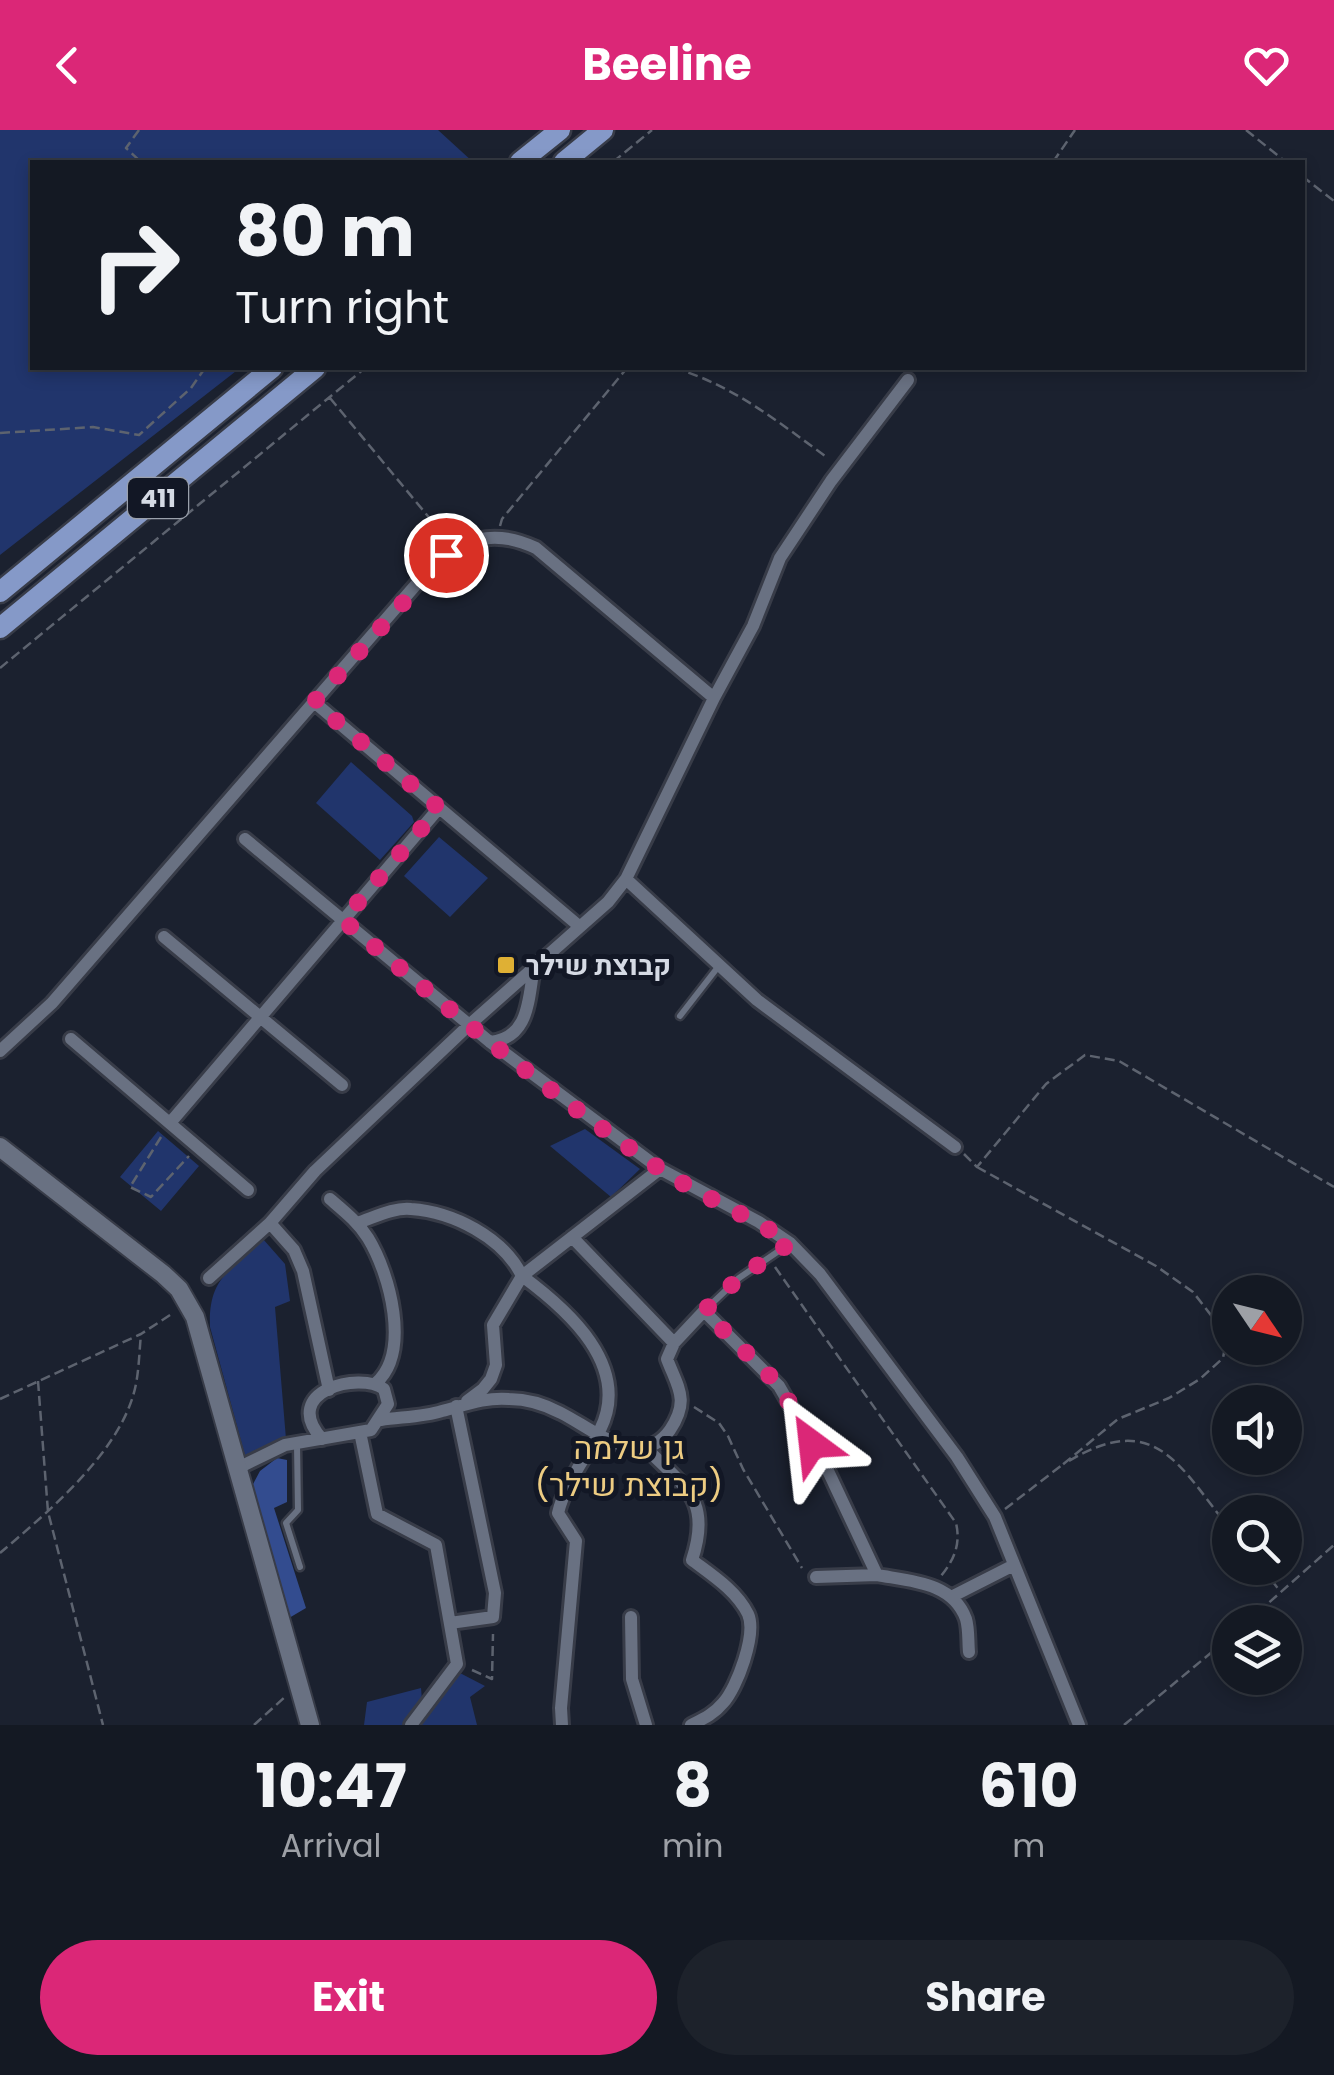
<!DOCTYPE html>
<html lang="en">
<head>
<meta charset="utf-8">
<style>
  :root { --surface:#141923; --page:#1d222b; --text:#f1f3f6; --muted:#9da0a6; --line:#333841; --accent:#db2777 }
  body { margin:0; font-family:Poppins,Heebo,sans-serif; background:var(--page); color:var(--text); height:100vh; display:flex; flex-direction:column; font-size:38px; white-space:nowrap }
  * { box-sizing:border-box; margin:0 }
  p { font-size:32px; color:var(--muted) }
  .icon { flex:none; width:55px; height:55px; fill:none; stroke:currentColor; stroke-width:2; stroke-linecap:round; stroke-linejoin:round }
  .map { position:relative; height:1595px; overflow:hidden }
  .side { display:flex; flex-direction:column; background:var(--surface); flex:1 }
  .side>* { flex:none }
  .banner { position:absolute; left:30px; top:30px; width:1275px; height:210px; border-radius:0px; box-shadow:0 5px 15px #0003,0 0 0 2px var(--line); background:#141923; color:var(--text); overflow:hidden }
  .needle { width:65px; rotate:125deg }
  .tools { position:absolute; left:1212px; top:1145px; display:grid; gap:20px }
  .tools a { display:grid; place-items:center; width:90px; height:90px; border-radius:50%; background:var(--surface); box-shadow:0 5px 15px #0003,0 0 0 2px var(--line); font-size:50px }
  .pin { position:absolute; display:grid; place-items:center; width:85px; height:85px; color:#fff; margin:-42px; border:5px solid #fff; border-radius:50%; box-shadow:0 2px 10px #0007 }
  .me { position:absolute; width:110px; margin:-55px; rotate:330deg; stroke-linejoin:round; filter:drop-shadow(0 0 8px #0008) }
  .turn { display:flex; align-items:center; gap:35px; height:210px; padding:0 40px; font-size:45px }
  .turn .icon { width:130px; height:130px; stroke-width:2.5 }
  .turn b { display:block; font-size:70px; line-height:85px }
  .eta { display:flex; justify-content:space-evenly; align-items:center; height:170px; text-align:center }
  .eta b { font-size:60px; font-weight:700; line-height:70px }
  .action { display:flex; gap:20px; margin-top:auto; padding:20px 40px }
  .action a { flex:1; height:115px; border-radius:60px; background:var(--accent); color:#fff; font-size:40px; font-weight:700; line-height:115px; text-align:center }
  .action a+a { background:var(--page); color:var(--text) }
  header { display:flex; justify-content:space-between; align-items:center; height:130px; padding:0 40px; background:var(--accent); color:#fff; font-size:45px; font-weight:700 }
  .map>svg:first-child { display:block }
</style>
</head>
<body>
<header><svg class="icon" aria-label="back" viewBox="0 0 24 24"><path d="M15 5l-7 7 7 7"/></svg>Beeline<svg class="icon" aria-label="heart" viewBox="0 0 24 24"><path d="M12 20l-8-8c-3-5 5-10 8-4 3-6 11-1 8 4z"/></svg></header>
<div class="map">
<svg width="1334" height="1595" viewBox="0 0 1334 1595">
  <rect width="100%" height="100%" fill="#1b212f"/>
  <path fill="#21356c" d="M0,0H438L473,32H32V238H240L0,425Z
    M351,632L412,686L414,692L380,730L316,673Z
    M439,707L488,748L450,787L404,746Z
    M585,999L640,1039L611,1067L550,1016Z
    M158,1001L199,1036L161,1081L120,1047Z
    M263,1109L285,1134L290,1171L275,1177L286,1309L246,1329L210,1197C208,1148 230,1141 263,1109Z
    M458,1542L485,1556L470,1567L477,1595H419Z
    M421,1558L422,1570L402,1595H364L367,1572Z"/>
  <path fill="#334c8f" d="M277,1328L287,1330V1372L274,1378L306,1478L289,1488L252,1356L260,1341Z"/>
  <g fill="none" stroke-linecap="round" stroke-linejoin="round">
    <defs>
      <path id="lane" d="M680,886L718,837
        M705,1180L739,1148L789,1114
        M297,1315L298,1380L286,1393L300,1437"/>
      <path id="street" d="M314,572L579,796
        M245,709L490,912L660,1039L759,1092L790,1113L820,1144L957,1327L995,1387L1079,1595
        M626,749L757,870L955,1017
        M164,807L342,955
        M71,909L248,1060
        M490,912C530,908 528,869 534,837
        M0,921L52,873L427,442C463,409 491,397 536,418L714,568
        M170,993L439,678
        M330,1069C344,1081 358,1092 368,1108C390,1144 411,1222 376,1253
        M357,1093C373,1088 394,1077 411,1079C453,1082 503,1107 522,1146L493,1195L496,1235L491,1249L483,1259L467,1271
        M572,1107L674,1213
        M209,1148L270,1093
        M329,1260L303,1141L294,1120L270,1093L315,1041L468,896L608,772L626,749L714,568L753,496L780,428L831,351L908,250
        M381,1290C400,1287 423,1287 442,1281C465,1275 485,1267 509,1269C527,1269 546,1275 561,1283C593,1299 640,1342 670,1300C690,1270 678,1258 667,1229L674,1213L704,1181L779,1256L829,1343L877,1445C910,1451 953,1452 966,1489C969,1499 968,1512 969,1522
        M360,1302L377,1384L436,1415L457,1534L411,1595
        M646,1318C685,1358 712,1369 692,1430C712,1445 737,1461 748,1484C757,1504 737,1558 723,1573C714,1584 703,1589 691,1595
        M238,1338L285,1315L371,1300L388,1274L384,1259C360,1241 279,1261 322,1309
        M816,1447L877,1445
        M951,1467L1014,1435
        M631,1487L632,1549L646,1595
        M450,1493L493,1487L495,1463L456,1276
        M562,1595L561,1578L576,1411L558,1383C565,1353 586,1328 600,1300C632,1236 568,1180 522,1146L660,1039"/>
      <path id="secondary" d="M0,1017L163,1144L179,1159L195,1187L310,1595"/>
      <path id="primary" d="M520,32L560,0
        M564,32L603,0
        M0,462L272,238
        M0,498L315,238"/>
    </defs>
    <use href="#lane" stroke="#383c48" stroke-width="11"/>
    <use href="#street" stroke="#383c48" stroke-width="18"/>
    <use href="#secondary" stroke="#383c48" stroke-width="22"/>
    <use href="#primary" stroke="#383c48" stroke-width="25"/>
    <path stroke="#5d636f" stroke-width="2.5" stroke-dasharray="10 5" stroke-linecap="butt" d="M139,0L126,18L141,32
      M1246,0L1286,32
      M613,32L652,0
      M1053,32L1075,0
      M1302,46L1334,71
      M674,238C733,255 778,292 828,328
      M330,268L446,408
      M0,303L93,297L139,305L191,258L205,238
      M500,396L502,389L627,238
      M0,538L365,238
      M161,1007L130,1057L151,1067L189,1026
      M964,1024L977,1037L1046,954L1085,925L1119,931L1334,1057
      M977,1037L1156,1136L1193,1162L1214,1189L1226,1212L1223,1228L1200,1249L1169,1268L1118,1289L1061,1336
      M775,1137L956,1393C961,1414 954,1430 941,1446
      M38,1251L48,1382L103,1595
      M0,1269L141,1204L173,1183
      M694,1277L719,1293L728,1306L743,1339L802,1438
      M1069,1331C1156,1279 1180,1337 1230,1399
      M1005,1379L1062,1335
      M0,1423C47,1383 115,1326 133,1266C139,1247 139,1224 141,1204
      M1262,1438L1280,1461
      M1247,1492L1334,1415
      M472,1540L492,1549L493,1504
      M254,1595L286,1566
      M1124,1595L1230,1507"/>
    <use href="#lane" stroke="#697182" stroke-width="6"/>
    <use href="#street" stroke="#697182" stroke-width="12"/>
    <use href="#secondary" stroke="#697182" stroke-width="18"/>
    <use href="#primary" stroke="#8599c8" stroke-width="20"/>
  </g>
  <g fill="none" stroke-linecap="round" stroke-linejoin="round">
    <path stroke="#db2777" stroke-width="18" stroke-dasharray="0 32.4" d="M446,425L314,572L439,678L343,790C445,876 547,962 657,1037C699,1066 748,1084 790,1113L739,1148L704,1181L780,1256L812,1314"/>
  </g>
  <rect fill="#dfb034" stroke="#121725" stroke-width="4" x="496" y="825" width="20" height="20" rx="5"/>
  <g text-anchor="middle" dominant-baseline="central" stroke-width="10" stroke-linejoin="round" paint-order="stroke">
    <rect fill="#121725" stroke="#9aa0ab" stroke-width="2.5" x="128" y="348" width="60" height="40" rx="8"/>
    <g font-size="25" font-weight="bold" fill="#d5dae4">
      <text x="158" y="368">411</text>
    </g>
    <g font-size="28" font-weight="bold" fill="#d5dae4" stroke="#121725" text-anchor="start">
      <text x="526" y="835">קבוצת שילר</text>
    </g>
    <g font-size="32" fill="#edcc82" stroke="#121725">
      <text x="629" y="1317">גן שלמה<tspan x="629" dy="37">(קבוצת שילר)</tspan></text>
    </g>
  </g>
</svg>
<div class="tools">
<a><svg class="needle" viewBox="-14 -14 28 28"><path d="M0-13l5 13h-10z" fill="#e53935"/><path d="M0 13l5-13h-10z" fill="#9da0a6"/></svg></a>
<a><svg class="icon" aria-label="sound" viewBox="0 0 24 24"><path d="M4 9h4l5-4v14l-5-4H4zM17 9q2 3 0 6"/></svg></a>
<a><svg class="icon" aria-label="search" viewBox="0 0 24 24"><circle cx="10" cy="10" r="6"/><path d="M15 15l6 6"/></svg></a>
<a><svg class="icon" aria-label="layers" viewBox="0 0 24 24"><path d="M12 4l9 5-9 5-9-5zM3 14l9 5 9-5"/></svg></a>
</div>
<div class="pin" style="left:446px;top:425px;background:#d93025"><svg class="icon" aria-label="arrive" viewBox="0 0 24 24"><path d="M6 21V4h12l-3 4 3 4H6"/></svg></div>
<svg class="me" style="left:812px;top:1314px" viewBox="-20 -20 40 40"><path d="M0-17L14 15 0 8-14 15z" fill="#db2777" stroke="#fff" stroke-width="4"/></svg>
<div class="banner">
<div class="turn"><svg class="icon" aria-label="right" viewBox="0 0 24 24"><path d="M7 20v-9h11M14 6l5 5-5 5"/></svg><div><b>80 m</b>Turn right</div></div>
</div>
</div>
<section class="side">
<div class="eta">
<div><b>10:47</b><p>Arrival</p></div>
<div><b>8</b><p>min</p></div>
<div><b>610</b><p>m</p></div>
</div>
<div class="action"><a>Exit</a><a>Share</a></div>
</section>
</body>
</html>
